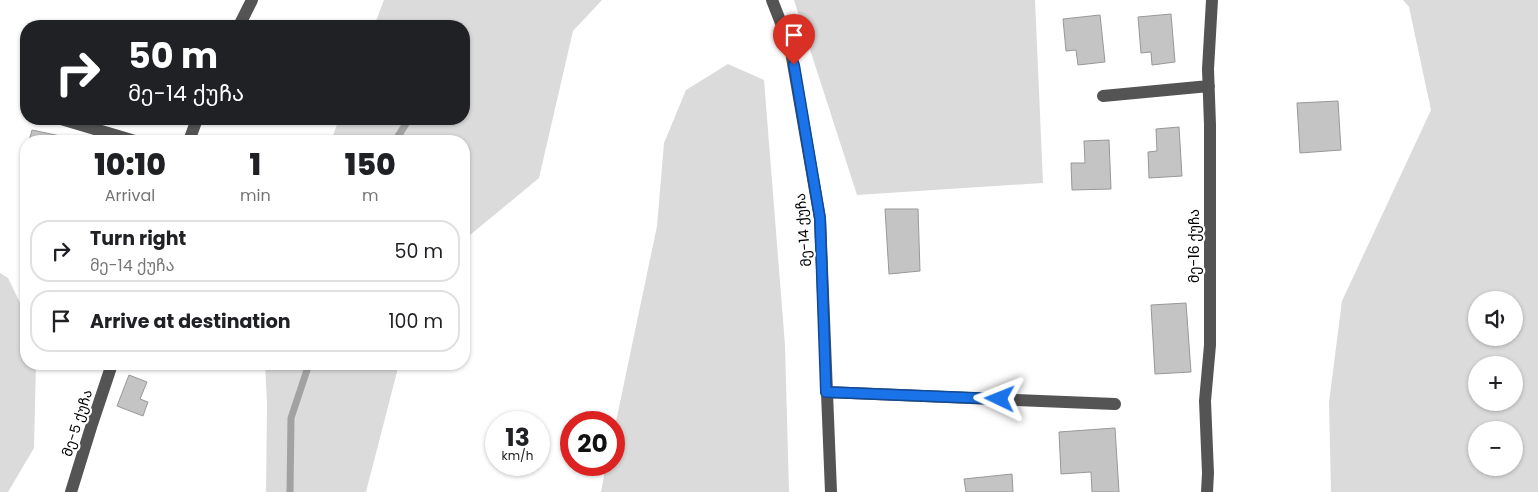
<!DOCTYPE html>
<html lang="en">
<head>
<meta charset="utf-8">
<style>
  :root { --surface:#fff; --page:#f2f2f2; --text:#202124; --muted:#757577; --line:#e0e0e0 }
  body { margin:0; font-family:Poppins,"Noto Sans Georgian",sans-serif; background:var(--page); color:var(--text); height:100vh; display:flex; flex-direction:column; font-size:19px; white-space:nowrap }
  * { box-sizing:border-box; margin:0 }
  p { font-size:16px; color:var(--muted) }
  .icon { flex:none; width:28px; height:28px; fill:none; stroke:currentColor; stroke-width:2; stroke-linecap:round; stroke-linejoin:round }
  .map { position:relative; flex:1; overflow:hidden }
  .panel { position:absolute; left:20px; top:135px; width:450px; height:235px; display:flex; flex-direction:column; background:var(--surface); border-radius:20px; box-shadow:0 1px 4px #0004 }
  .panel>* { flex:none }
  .hud { position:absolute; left:20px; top:20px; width:450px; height:105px; border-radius:20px; box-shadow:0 1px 4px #0004; background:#202124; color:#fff; overflow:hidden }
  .tools { position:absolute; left:1468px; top:291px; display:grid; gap:10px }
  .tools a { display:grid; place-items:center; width:55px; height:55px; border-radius:50%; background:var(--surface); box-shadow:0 1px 4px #0004; font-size:25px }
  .speed { position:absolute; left:485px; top:411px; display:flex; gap:10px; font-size:25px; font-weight:700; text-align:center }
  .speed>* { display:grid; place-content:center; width:65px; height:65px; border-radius:50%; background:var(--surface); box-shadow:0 1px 4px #0004; line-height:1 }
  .speed small { font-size:12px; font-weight:400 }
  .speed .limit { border:8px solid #d22; background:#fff; color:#111 }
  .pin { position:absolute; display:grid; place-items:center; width:42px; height:42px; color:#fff; margin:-51px -21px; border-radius:50% 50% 50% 0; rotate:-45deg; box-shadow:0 0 5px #0007 }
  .pin .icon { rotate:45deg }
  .me { position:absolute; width:55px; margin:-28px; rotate:272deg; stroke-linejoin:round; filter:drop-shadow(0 0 4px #0008) }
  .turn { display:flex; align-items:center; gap:18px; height:105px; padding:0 25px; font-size:22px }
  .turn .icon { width:65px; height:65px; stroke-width:2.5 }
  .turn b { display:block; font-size:35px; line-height:42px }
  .eta { display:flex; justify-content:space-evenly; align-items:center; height:85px; text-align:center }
  .eta b { font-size:30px; font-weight:800; line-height:35px }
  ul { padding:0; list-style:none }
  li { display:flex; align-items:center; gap:15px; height:62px; margin:0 10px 8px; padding:0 15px; border:2px solid var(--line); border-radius:20px }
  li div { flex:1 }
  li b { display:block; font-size:19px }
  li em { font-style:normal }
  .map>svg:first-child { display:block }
</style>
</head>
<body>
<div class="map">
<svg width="1538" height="492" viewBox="0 0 1538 492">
  <rect width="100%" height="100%" fill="#fff"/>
  <path fill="#dbdbdb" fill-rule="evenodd" d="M384,0H602L573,31L539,178L464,240V141H331L339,119H464V26H374Z
    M794,0H1035L1043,183L857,195Z
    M1403,0H1538V492H1331L1329,402L1342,301L1431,110L1409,7ZM1476,300H1514V338H1476ZM1476,365H1514V402H1476ZM1476,430H1514V468H1476Z
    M728,64L764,80L785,345L789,492H601L606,465H614V431L657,226L664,143L686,90Z
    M0,273L8,278L26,315V364H36L34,448L8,492H0Z
    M265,364H399L366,492H266L267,403Z"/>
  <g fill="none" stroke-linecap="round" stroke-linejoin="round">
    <path stroke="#a2a2a2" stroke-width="7" d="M395,141L409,119
      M290,492L291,418L309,364"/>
  </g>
  <path fill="#c4c4c4" stroke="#989898" d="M1171,14L1175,62L1152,65L1151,52L1141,53L1138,17Z
    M1100,15L1105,62L1078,65L1076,50L1066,51L1063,19Z
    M1338,101L1341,150L1300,153L1297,103Z
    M1179,127L1182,176L1149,178L1148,152L1157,151L1156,129Z
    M32,130L79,140V141H29Z
    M1109,140L1111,189L1072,190L1071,163H1085L1084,141Z
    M885,209H918L920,271L889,274Z
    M1186,303L1191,372L1155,374L1151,305Z
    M129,375L147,382L140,399L148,402L143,416L117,406Z
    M1115,428L1119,492H1092L1091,472L1061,474L1059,432Z
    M1012,474L1013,492H966L964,479Z"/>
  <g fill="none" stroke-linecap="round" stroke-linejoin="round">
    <path stroke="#545454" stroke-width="12" d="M772,0L790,46L820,219L831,492
      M239,26L252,0
      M1103,96L1209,86
      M61,119L135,141
      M189,141L197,119
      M826,392L1115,404
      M71,492L92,424L112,364
      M1207,492L1208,473L1205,401L1210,345V125L1208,69L1212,0"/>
  </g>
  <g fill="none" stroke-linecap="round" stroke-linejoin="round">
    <defs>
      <path id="route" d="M794,65L820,218L826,392L1000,399"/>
    </defs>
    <use href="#route" stroke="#114b97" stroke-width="12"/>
    <use href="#route" stroke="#1a73e8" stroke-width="9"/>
  </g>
  <g text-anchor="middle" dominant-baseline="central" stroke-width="4.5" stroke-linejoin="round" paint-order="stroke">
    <g font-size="14" fill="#000" stroke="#fff">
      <text transform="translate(803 230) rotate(-95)">მე-14 ქუჩა</text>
      <text transform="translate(1194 246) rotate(-90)">მე-16 ქუჩა</text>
      <text transform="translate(77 423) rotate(-72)">მე-5 ქუჩა</text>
    </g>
  </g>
</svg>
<div class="tools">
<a><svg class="icon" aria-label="sound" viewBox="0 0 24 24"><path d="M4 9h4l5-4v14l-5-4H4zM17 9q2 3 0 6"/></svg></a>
<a>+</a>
<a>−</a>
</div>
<div class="speed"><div>13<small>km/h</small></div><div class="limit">20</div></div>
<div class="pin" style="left:794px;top:65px;background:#d93025"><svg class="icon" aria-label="arrive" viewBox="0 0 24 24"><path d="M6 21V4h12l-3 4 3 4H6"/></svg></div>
<svg class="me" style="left:1000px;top:399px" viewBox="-20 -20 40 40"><path d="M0-17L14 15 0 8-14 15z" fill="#1a73e8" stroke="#fff" stroke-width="4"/></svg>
<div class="hud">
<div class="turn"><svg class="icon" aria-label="right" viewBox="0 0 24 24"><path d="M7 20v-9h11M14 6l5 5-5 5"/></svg><div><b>50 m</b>მე-14 ქუჩა</div></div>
</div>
<section class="panel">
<div class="eta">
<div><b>10:10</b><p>Arrival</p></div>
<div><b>1</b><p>min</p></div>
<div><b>150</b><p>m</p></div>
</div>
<ul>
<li><svg class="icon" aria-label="right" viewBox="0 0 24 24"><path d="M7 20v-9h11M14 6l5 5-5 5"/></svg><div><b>Turn right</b><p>მე-14 ქუჩა</p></div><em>50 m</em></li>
<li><svg class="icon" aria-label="arrive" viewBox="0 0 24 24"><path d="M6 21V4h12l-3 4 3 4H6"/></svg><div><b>Arrive at destination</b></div><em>100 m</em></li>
</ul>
</section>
</div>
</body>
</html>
